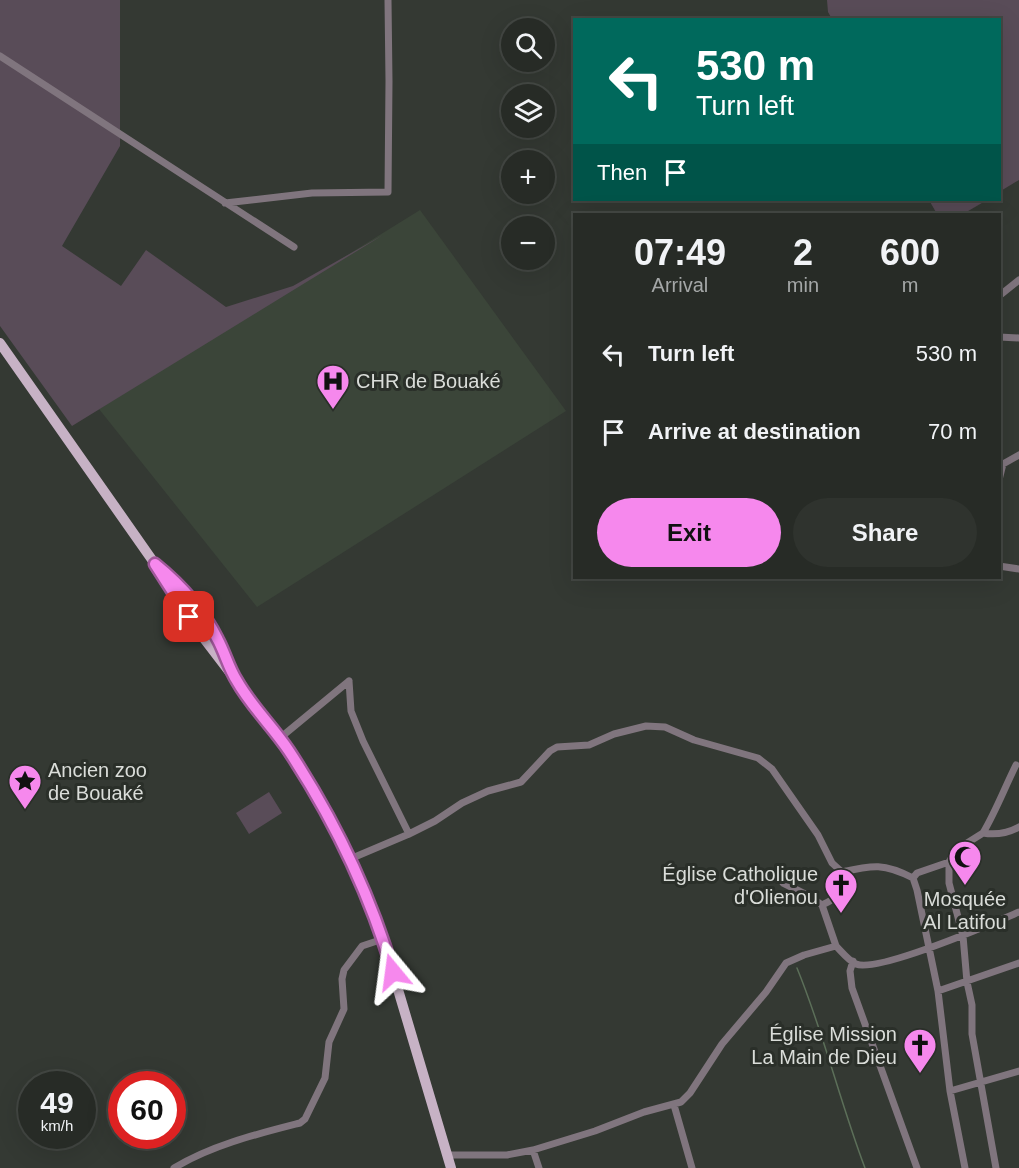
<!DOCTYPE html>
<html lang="en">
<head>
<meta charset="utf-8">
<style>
  :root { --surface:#272b26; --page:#2f332e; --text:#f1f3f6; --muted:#a4a7a7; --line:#434743; --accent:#f688ed }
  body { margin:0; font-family:Helvetica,sans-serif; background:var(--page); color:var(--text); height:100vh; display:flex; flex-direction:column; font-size:22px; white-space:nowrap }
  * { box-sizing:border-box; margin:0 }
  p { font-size:20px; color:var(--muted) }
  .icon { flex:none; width:33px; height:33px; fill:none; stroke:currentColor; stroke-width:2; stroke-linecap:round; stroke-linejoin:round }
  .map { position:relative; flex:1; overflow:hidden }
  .sheet { position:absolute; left:573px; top:213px; width:428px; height:366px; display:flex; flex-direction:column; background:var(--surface); border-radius:0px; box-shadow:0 6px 24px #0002,0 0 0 2px var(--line) }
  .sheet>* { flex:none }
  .hud { position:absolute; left:573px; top:18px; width:428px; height:183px; border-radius:0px; box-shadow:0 6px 24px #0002,0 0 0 2px var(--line); background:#00695c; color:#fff; overflow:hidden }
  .buttons { position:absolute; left:501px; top:18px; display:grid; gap:12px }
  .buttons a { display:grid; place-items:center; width:54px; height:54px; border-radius:50%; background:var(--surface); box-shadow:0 6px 24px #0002,0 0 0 2px var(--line); font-size:30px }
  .speed { position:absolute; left:18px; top:1071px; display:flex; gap:12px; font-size:30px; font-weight:700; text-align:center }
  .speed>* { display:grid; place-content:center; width:78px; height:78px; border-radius:50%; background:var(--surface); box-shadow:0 6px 24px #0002,0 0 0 2px var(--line); line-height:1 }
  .speed small { font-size:15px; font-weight:400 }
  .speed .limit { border:9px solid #d22; background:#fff; color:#111 }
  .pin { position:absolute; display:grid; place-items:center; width:51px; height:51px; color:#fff; margin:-26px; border-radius:12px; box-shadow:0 3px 9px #0006 }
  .me { position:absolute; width:66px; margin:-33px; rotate:344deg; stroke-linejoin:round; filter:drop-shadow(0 0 4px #0008) }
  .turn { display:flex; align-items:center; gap:21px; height:126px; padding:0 24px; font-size:27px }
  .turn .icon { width:78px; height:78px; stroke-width:2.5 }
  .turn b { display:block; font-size:42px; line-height:51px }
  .then { display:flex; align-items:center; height:57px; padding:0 24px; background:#0003; gap:12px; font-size:22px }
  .eta { display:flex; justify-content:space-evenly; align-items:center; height:102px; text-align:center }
  .eta b { font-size:36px; font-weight:700; line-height:42px }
  .button { display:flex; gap:12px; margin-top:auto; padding:12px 24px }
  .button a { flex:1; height:69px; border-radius:36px; background:var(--accent); color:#111; font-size:24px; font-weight:700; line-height:69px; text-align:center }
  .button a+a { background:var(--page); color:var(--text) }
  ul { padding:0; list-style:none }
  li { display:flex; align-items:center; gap:18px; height:78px; padding:0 24px }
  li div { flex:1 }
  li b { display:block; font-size:22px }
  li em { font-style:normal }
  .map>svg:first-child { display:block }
</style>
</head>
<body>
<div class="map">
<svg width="1019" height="1168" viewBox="0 0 1019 1168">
  <rect width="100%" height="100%" fill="#343933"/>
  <path fill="#3b4539" d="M420,210L566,411L257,607L99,409Z"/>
  <path fill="#594c58" d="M0,0H120V146L62,246L121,286L146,250L226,307L293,286L383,235L72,426L0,326Z
    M827,0H1019V180L999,192V20L832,19L828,12Z
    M929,200H987L963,214H937Z
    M269,792L282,813L249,834L236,813Z"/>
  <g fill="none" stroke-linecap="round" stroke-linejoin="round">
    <path stroke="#5c6f59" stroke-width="1.5" d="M797,968C824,1034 840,1102 865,1168"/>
    <path stroke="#80757e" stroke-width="7" d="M0,56L294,247
      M225,203L312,193L388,192L389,81L388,0
      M999,296L1019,280
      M999,337L1019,338
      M999,480L1003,464L1019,455
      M999,566L1019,569
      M349,681L351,711L363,741L409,834
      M280,738L349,681
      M983,833C996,811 1005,787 1016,765
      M350,859L409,834L435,821L462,803L488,791L521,782L550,751L557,747L589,745L614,734L646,726L665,727L694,740L758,758L772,769L818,835L832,863L842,872C873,865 884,863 913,878L917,890L938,991L950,1091L965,1168
      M913,878L917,873L949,862
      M783,883L811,897L822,905L836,946
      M822,905C843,895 842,894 846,871
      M853,961L850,971L852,988L917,1168
      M938,991L1019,963
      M950,1091L1019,1071
      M674,1105L692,1168
      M533,1150L539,1168
      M448,1155H507L533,1150L595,1131L644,1112L681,1102L690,1093L722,1044L766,992L786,963L804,955L836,946C841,951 849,961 856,964C878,973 993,923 1019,912
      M174,1168C212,1145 257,1134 300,1123L305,1119L325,1078L329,1042L344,1009L342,979L344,970L362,946L383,939
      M996,1168L972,1034V1005L967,982L963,936L949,883V862L956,850L983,833C995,835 1008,833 1019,827"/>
    <path stroke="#c7b2c5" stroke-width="10" d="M0,343L155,564L199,632L280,738L332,820L383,939L451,1168
      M164,571C196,597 214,630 231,668"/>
  </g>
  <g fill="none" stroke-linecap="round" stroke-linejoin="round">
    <defs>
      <path id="route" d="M189,617L155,564C181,585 203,609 218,640C225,653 229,669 237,681C251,706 273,727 289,751C335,821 369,891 393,972"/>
    </defs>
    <use href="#route" stroke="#a0589a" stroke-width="15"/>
    <use href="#route" stroke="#f688ed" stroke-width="10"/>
  </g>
  <defs>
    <symbol id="hospital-pin" viewBox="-11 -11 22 30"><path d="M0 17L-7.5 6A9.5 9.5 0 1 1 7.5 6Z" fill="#f688ed" stroke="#2a2f29"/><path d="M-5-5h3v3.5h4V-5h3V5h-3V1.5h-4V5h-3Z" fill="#111"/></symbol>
    <symbol id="sight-pin" viewBox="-11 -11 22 30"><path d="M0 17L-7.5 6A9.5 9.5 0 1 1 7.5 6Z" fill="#f688ed" stroke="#2a2f29"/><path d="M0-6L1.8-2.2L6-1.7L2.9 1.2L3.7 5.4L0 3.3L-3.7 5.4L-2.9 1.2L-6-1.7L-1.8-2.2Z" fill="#111"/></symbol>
    <symbol id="mosque-pin" viewBox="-11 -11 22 30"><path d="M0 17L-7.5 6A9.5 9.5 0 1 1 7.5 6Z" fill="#f688ed" stroke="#2a2f29"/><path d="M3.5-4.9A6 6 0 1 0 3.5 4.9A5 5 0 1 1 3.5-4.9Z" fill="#111"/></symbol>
    <symbol id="church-pin" viewBox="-11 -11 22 30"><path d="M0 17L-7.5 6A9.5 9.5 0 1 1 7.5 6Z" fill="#f688ed" stroke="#2a2f29"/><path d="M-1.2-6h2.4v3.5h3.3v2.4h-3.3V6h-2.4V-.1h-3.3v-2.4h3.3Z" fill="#111"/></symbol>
  </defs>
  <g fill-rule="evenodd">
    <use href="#hospital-pin" x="314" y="362" width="38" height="52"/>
    <use href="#sight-pin" x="6" y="762" width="38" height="52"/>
    <use href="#mosque-pin" x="946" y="838" width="38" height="52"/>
    <use href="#church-pin" x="822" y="866" width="38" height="52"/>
    <use href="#church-pin" x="901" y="1026" width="38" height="52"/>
  </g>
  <g text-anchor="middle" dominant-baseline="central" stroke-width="6" stroke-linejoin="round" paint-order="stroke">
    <g font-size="20" fill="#daddd9" stroke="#2a2f29" text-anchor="start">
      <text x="356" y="381">CHR de Bouaké</text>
      <text x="48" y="770">Ancien zoo<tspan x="48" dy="23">de Bouaké</tspan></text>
      <text x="818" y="874" text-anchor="end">Église Catholique<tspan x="818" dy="23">d'Olienou</tspan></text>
      <text x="965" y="899" text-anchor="middle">Mosquée<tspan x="965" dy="23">Al Latifou</tspan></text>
      <text x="897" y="1034" text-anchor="end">Église Mission<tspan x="897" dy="23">La Main de Dieu</tspan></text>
    </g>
  </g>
</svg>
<div class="buttons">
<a><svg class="icon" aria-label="search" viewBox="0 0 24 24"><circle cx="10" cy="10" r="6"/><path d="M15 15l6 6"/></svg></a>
<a><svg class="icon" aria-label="layers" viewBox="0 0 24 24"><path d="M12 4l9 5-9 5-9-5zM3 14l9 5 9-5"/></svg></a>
<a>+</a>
<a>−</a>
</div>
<div class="speed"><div>49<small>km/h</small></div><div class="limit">60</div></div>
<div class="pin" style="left:189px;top:617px;background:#d93025"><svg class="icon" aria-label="arrive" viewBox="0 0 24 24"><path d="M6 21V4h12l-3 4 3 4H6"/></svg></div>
<svg class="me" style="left:393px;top:972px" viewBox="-20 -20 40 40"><path d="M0-17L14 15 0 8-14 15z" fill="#f688ed" stroke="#fff" stroke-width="4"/></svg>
<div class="hud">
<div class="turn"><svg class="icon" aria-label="left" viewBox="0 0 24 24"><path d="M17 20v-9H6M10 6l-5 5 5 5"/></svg><div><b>530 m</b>Turn left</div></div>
<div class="then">Then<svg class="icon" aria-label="arrive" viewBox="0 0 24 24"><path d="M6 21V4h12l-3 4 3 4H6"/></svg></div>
</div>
<section class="sheet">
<div class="eta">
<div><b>07:49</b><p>Arrival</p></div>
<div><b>2</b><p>min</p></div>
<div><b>600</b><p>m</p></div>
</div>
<ul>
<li><svg class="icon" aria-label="left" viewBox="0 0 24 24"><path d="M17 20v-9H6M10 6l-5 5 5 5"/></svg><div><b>Turn left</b></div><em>530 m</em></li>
<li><svg class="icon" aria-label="arrive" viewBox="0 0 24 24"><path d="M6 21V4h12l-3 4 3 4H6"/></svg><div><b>Arrive at destination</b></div><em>70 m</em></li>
</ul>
<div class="button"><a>Exit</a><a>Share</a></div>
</section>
</div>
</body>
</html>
